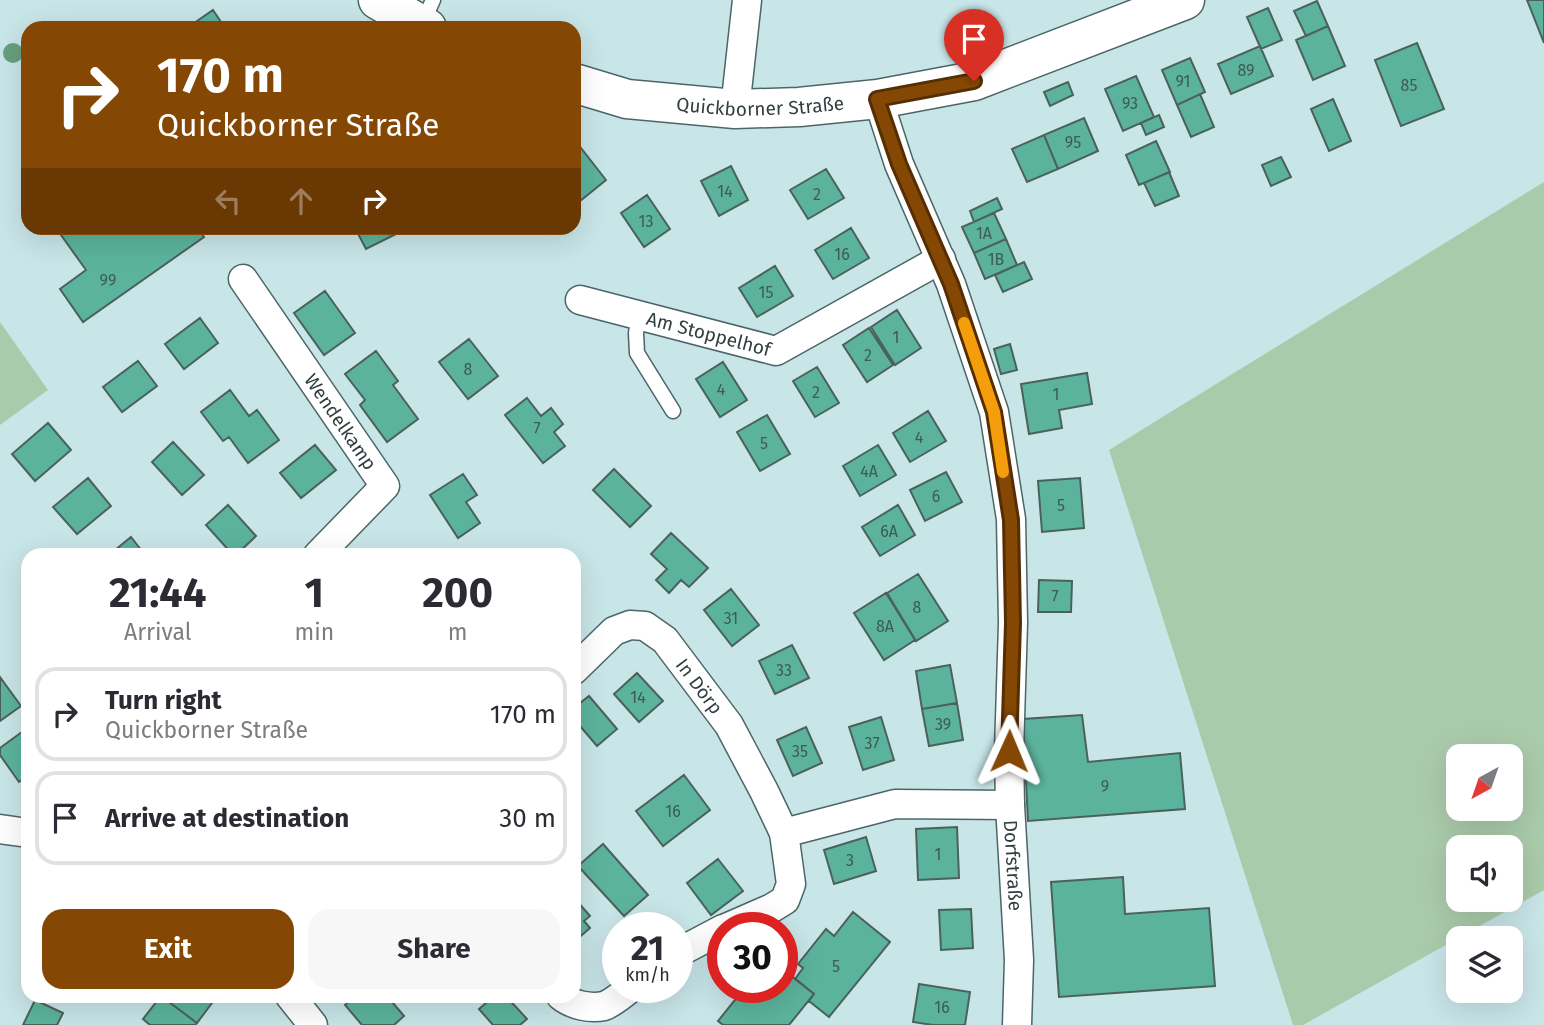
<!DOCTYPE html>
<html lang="en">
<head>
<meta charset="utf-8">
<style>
  :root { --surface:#fff; --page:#f7f7f7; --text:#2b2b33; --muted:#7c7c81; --line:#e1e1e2; --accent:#844704 }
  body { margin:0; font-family:"Fira Sans",sans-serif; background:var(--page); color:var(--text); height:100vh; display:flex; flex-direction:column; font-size:26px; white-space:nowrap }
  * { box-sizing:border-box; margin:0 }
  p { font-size:23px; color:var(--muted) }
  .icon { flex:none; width:38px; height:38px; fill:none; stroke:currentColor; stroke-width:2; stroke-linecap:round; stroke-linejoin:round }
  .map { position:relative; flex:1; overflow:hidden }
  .sheet { position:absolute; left:21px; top:548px; width:560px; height:455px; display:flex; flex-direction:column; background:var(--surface); border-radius:21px; box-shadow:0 7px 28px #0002 }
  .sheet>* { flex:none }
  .hud { position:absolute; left:21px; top:21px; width:560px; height:214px; border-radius:21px; box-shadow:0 7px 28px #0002; background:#844704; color:#fff; overflow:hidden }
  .needle { width:46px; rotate:220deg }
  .buttons { position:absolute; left:1446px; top:744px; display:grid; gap:14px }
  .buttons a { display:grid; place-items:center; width:77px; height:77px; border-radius:14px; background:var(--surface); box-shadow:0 7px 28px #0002; font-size:35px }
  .speed { position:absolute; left:602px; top:912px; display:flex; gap:14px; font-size:35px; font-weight:700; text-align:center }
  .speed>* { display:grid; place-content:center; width:91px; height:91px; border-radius:50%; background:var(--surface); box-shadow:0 7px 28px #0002; line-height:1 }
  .speed small { font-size:18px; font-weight:400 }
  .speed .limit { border:10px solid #d22; background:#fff; color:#111 }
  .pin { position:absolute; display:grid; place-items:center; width:60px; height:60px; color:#fff; margin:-72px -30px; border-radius:50% 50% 50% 0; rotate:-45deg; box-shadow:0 0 7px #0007 }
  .pin .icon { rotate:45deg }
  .me { position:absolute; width:77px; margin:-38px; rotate:1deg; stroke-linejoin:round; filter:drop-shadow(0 0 5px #0008) }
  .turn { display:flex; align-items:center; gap:24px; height:147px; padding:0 21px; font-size:32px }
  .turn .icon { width:91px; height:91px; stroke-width:2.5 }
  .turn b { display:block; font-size:49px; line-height:60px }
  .lanes { display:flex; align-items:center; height:66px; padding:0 21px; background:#0003; justify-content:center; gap:35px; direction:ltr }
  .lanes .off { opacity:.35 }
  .eta { display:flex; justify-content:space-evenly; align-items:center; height:119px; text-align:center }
  .eta b { font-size:42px; font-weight:700; line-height:49px }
  .button { display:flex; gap:14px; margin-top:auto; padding:14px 21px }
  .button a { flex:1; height:80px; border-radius:21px; background:var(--accent); color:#fff; font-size:28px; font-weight:700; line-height:80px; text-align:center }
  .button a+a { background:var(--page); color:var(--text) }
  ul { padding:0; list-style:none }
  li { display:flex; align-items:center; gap:21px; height:94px; margin:0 14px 10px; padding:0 7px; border:4px solid var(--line); border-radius:21px }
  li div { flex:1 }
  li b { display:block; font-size:26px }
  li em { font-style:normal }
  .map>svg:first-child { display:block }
</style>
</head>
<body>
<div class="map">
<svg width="1544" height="1025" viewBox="0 0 1544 1025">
  <rect width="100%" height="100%" fill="#c8e5e8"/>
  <path fill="#aacbab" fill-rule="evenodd" d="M1544,182V890L1303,1025H1293L1109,450ZM1458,756H1510V808H1458ZM1458,847H1510V900H1458Z
    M0,322L48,390L0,425Z"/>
  <path fill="#5cb39d" stroke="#4b625b" stroke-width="2" d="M1527,0H1544V43Z
    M1317,1L1328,26L1306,36L1294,11Z
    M1268,8L1282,40L1261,49L1247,17Z
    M213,10L225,28H187Z
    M1328,26L1345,66L1313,80L1296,40Z
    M1417,43L1444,109L1401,126L1375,60Z
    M1260,46L1273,76L1231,94L1218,64Z
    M1190,58L1205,92L1177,105L1162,70Z
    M1136,76L1154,117L1123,131L1105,89Z
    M1068,82L1073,95L1050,106L1044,92Z
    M1200,94L1214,127L1191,137L1177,105Z
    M1333,99L1351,141L1329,151L1311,109Z
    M1159,115L1164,127L1146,135L1141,123Z
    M1084,118L1098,151L1058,169L1044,135Z
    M1044,135L1058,169L1027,182L1012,149Z
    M574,139L606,180L574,206Z
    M1156,141L1170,172L1139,185L1126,155Z
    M1281,157L1291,177L1271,186L1262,165Z
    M731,166L748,200L719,216L701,181Z
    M826,169L844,198L808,219L790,190Z
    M1169,172L1179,196L1155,206L1144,183Z
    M647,195L670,229L644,247L621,213Z
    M997,198L1002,209L974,222L970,211Z
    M994,213L1006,239L974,253L962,227Z
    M56,228H197L204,237L83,322L60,289L86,270Z
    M355,228H408L366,249Z
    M851,228L869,258L833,279L815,250Z
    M1006,239L1017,265L985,279L974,253Z
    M1024,262L1032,279L1003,292L995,275Z
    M775,266L793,296L757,317L739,288Z
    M325,291L355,333L324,355L294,313Z
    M897,310L921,348L895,365L871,327Z
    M200,318L218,343L184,369L165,344Z
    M869,328L893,365L867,382L843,345Z
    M469,339L498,376L468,399L439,362Z
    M1010,344L1017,370L1001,374L994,349Z
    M376,351L398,381L393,385L418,419L387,442L360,405L365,400L345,374Z
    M138,361L157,386L122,412L103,387Z
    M723,362L747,400L720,417L696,379Z
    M817,367L839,403L815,417L793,381Z
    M1087,373L1092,404L1059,410L1062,428L1029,434L1021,384Z
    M230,390L249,416L257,410L279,440L248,463L229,437L223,441L201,412Z
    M527,398L541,416L551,408L563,424L554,432L565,446L543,463L505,415Z
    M928,411L946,441L910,462L893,433Z
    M767,415L790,454L760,471L737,432Z
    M48,423L71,450L35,481L12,454Z
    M173,442L204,475L182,495L152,462Z
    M315,445L336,470L301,498L280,473Z
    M878,445L896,475L860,496L843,466Z
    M614,469L651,506L630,527L593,490Z
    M946,472L962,502L925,521L910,490Z
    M463,474L477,495L466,502L480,523L458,538L430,495Z
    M88,478L111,506L77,534L53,507Z
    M1080,478L1084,528L1042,532L1038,481Z
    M228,505L256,536L236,555H233L206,525Z
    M898,505L915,535L880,556L862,527Z
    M671,533L708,568L689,587L681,580L669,593L656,580L667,569L651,554Z
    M131,537L145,555H109Z
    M918,574L948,621L916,641L887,593Z
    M1039,580L1072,581L1071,612H1038Z
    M731,589L759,625L732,646L704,610Z
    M886,593L915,640L884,660L854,613Z
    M792,645L809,678L775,694L759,661Z
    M950,665L957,703L922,709L916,671Z
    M637,673L663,701L639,722L614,694Z
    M0,677L21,706L0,721Z
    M589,696L617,729L597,746L574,719V708Z
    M957,703L963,740L929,746L922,709Z
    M1082,715L1088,762L1180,753L1185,809L1028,821L1023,719Z
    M881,717L894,760L863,770L849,727Z
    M806,727L822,763L793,776L777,740Z
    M26,729L28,731V776L19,782L0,755V748Z
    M684,775L710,810L663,846L636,811Z
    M957,827L959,878L918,880L916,829Z
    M866,837L876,871L834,884L824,850Z
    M603,844L648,895L624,916L578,866Z
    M718,859L743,891L711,915L687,883Z
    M1123,877L1125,914L1209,908L1215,986L1059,997L1051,882Z
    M576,900L590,916L584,921L590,928L574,942V901Z
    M971,909L973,948L941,950L939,910Z
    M853,912L890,942L829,1017L809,1001L814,994L795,979L803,968L798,964L826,929L834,936Z
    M782,968L814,994L789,1025H723L718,1021L743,990L751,996L759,987H782Z
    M919,984L970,992L965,1025H933L913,1022Z
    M161,996L197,1023L195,1025H150L143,1019Z
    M161,996H211L215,999L197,1023Z
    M356,996H387L404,1016L394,1025H362L345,1005Z
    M494,996H506L527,1019L520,1025H493L479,1009Z
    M35,1000L63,1013L57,1025H23Z"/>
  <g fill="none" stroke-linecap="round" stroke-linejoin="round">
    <defs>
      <path id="service" d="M422,24L433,0
        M639,315L636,333L637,353L673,411"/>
      <g id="minor">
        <path id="s1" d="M878,99L899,164L951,284L994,412L1011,519L1013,623L1009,751L1010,805L1019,960L1017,1025"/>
        <path d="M735,109L747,0"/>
        <path id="s2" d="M243,279L385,486L318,555"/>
        <path id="s3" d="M580,300L776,351L941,259"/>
        <path id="s4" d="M574,670L614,631L630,625L645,626L665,640L729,725L764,791L784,833L791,884L785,900L772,908L726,928"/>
        <path d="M0,829L28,833"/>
        <path d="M784,833L895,804L1010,805"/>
        <path d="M677,954L687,948L723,929"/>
        <path d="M290,996L313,1025"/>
        <path d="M561,996C572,1005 590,1009 604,1006C613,1003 624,993 632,987"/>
      </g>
      <g id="secondary">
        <path d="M378,0L427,28"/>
        <path id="s5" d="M574,83L627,99L735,109L799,107L878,99L974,81L1185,0"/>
      </g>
    </defs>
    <use href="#service" stroke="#4c6668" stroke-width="17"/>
    <use href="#minor" stroke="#4c6668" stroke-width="31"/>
    <use href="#secondary" stroke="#4c6668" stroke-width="41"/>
    <use href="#service" stroke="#fff" stroke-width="14"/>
    <use href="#minor" stroke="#fff" stroke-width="28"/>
    <use href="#secondary" stroke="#fff" stroke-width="38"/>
  </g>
  <circle fill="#679e7d" cx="13" cy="53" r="10"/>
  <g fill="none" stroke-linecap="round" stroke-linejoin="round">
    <defs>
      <path id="route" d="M974,81L877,99L899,164L951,284L994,412L1011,520L1013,623L1009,751"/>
    </defs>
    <use href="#route" stroke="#562e03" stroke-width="18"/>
    <use href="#route" stroke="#844704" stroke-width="12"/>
    <path stroke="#f59e0b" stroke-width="12" d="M964,323L994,412L1003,472"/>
  </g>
  <g text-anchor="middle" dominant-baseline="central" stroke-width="6" stroke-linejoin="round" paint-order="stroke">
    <g font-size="16" fill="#3d5b57">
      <text x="1246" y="70">89</text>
      <text x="1183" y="81">91</text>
      <text x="1409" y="85">85</text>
      <text x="1130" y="103">93</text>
      <text x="1073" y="142">95</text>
      <text x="725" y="191">14</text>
      <text x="817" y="194">2</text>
      <text x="646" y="221">13</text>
      <text x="984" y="233">1A</text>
      <text x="842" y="254">16</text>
      <text x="996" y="259">1B</text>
      <text x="108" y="280">99</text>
      <text x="766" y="292">15</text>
      <text x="896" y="337">1</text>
      <text x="868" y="355">2</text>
      <text x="468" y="369">8</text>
      <text x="721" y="389">4</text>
      <text x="816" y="392">2</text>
      <text x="1056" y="394">1</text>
      <text x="537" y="428">7</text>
      <text x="919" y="437">4</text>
      <text x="764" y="443">5</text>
      <text x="869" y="471">4A</text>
      <text x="936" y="496">6</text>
      <text x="1061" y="505">5</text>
      <text x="889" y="531">6A</text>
      <text x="1055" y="596">7</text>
      <text x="917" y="607">8</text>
      <text x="731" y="618">31</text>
      <text x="885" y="626">8A</text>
      <text x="784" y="670">33</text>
      <text x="638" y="697">14</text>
      <text x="943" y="724">39</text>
      <text x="872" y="743">37</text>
      <text x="800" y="751">35</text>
      <text x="1105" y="786">9</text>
      <text x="673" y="811">16</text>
      <text x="938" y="854">1</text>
      <text x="850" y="860">3</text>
      <text x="836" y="966">5</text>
      <text x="942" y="1007">16</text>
    </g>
    <g font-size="19" fill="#333e40" stroke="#c8e5e8">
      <text stroke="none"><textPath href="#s5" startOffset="189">Quickborner Straße</textPath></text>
      <text stroke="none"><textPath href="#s3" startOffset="133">Am Stoppelhof</textPath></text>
      <text stroke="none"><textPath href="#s2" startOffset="173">Wendelkamp</textPath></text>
      <text stroke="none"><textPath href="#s4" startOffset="170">In Dörp</textPath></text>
      <text stroke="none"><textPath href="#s1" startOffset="789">Dorfstraße</textPath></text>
    </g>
  </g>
</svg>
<div class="buttons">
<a><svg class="needle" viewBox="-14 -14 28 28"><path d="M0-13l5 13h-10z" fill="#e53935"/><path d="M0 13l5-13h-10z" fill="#7c7c81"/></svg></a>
<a><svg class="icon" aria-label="sound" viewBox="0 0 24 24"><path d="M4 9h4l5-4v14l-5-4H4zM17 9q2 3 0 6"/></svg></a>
<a><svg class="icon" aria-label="layers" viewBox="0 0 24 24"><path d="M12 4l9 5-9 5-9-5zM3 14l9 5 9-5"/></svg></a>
</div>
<div class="speed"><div>21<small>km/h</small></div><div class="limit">30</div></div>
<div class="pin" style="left:974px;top:81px;background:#d93025"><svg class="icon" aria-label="arrive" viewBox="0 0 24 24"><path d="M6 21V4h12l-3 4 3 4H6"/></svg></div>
<svg class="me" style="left:1009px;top:751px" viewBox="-20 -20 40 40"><path d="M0-17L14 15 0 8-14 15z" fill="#844704" stroke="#fff" stroke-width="4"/></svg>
<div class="hud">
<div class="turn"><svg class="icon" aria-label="right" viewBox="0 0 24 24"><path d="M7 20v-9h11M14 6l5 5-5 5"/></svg><div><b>170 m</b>Quickborner Straße</div></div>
<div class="lanes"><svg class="icon off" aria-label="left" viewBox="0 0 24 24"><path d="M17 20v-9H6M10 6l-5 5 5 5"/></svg><svg class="icon off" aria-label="ahead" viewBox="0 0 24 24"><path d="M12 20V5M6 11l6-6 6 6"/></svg><svg class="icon" aria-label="right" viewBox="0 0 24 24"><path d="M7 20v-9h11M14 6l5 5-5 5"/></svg></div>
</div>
<section class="sheet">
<div class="eta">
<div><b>21:44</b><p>Arrival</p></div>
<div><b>1</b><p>min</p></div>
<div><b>200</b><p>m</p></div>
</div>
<ul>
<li><svg class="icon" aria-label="right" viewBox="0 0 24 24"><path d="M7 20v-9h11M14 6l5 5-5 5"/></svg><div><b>Turn right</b><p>Quickborner Straße</p></div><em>170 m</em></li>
<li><svg class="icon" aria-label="arrive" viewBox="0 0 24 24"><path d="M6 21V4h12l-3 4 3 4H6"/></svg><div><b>Arrive at destination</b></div><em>30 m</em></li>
</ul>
<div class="button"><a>Exit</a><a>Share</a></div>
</section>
</div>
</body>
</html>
